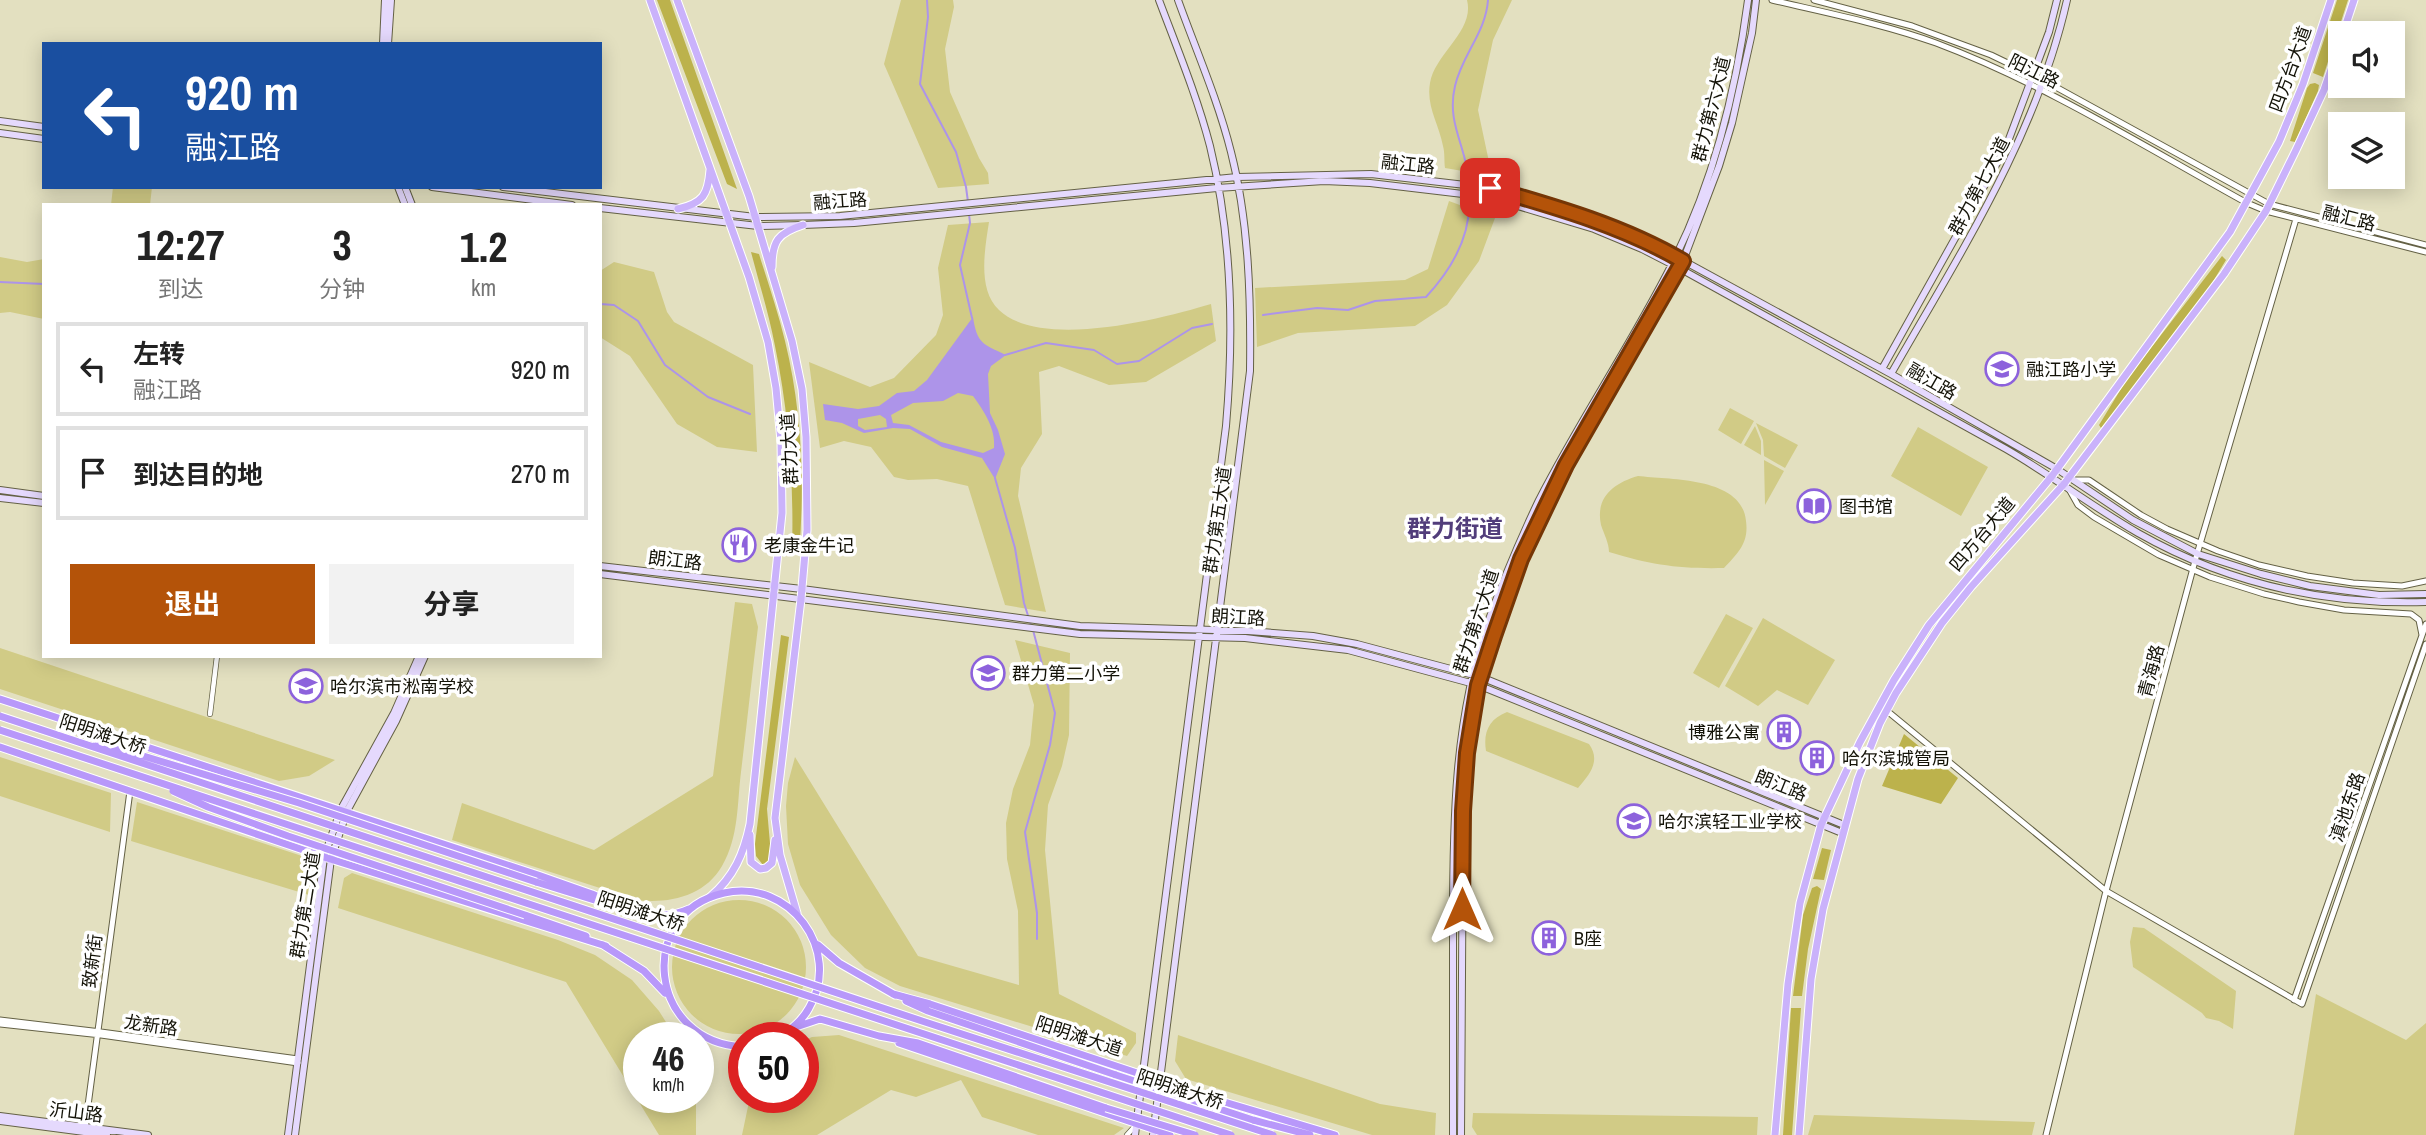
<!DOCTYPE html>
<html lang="zh">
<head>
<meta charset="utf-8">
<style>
  :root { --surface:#fff; --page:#f2f2f2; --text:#222; --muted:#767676; --line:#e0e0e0; --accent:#b45309 }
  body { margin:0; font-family:"Archivo Narrow","Noto Sans SC",sans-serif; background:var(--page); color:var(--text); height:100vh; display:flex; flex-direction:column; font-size:26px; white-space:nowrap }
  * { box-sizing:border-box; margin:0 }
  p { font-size:23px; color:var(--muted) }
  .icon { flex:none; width:38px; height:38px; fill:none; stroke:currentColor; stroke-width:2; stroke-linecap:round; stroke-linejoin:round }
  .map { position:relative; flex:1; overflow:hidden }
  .side { position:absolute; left:42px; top:203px; width:560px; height:455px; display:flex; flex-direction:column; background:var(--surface); border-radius:0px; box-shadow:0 4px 18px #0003 }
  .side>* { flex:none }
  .hud { position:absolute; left:42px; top:42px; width:560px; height:147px; border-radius:0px; box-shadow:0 4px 18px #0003; background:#1a4fa0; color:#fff; overflow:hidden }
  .buttons { position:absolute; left:2328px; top:21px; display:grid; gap:14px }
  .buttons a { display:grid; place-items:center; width:77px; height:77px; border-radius:0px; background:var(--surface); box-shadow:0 4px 18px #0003; font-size:35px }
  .speed { position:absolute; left:623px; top:1022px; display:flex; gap:14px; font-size:35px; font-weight:700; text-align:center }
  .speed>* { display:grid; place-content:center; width:91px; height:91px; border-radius:50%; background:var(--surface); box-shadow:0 4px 18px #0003; line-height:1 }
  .speed small { font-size:18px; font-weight:400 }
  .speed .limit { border:10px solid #d22; background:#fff; color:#111 }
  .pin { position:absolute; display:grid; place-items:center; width:60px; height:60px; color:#fff; margin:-30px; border-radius:14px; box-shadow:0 4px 10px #0006 }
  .me { position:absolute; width:77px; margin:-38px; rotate:0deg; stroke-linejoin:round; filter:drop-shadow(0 0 5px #0008) }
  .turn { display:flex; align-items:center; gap:24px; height:147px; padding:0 28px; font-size:32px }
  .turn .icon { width:91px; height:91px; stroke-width:2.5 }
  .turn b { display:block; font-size:49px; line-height:60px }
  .eta { display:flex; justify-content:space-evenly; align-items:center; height:119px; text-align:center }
  .eta b { font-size:42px; font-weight:700; line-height:49px }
  .primary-button { display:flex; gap:14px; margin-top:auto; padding:14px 28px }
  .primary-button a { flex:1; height:80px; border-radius:0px; background:var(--accent); color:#fff; font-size:28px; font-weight:700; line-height:80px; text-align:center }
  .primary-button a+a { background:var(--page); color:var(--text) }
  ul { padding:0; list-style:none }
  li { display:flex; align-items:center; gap:21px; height:94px; margin:0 14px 10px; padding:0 14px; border:4px solid var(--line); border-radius:0px }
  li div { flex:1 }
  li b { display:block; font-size:26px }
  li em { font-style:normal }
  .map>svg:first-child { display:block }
</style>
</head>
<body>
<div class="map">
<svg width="2426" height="1135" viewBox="0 0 2426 1135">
  <rect width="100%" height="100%" fill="#e3e0c0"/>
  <path fill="#d1cb86" d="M901,0H953L954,7L945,49L950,92L979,158L988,173L989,184L938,188L884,64Z
    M1467,0H1512L1493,40L1478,110L1492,176L1445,168C1444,161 1445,153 1443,146C1439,124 1426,107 1430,83C1435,53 1475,31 1467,0Z
    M113,187H152L150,205H111Z
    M1449,201L1495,218L1479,261L1447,305L1415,326L1298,333L1257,347L1255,288L1405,280L1428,269Z
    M989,222C985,248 977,290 999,310C1041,350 1161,319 1211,304L1216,341L1146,382L1109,385L1059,366L1039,372L1042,434L1021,468L1018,496L1046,612L1005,605L968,486L937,479L908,480L894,477L871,447L844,441L820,448L809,362L870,387L894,378L936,335L943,315L938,268L948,225Z
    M0,257L27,262L44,259V319L10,312L0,313Z
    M614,262L654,272L667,312L674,322L753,365L757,452L717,447L677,424L630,356L600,337V271Z
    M1730,408L1754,421L1741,444L1718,430Z
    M1756,423L1798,445L1785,468L1764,456L1763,440Z
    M1755,426L1761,441V455L1744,445Z
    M1918,427L1988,467L1961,516L1891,476Z
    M1764,460L1784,471L1765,505Z
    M1638,476C1672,480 1742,477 1746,521C1749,543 1738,553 1724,568C1680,569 1651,565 1609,552C1609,543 1604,534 1601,525C1595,497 1614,483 1638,476Z
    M735,602L752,604L758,627C752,675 747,723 741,772C737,804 739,837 722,866C705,896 669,904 637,900L452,840L462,803L594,850L713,776Z
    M1726,614L1753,628L1719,688L1693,673Z
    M1763,618L1835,660L1808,705L1777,690L1758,706L1725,686Z
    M1015,640L1070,653L1069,735L1062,766L1048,805L1045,850L1059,994L1136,1033V1043L1127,1056L900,986L865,968L831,935L800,885L788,844L786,806L788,783L795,757L918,956L1019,985L1018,911L1007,859L1006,823L1013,789L1030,745L1034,705Z
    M0,648L335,760L309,776L279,781L0,689Z
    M1507,712L1589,744C1601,761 1590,774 1578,788L1486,751C1483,732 1489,719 1507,712Z
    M0,757L111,793L110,832L0,796Z
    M137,802L305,857L311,866L309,895L131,841Z
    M352,873L558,940L595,955L632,980L659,1011L676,1038H639V1097H696V1135H659L566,982L338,908L344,878Z
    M672 967a67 67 0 1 1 134 0a67 67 0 1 1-134 0Z
    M2133,927L2144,928L2236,991L2233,1029L2219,1021L2206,1018L2202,1013L2133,967L2130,942Z
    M2316,994L2406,1040L2426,1023V1135H2294Z
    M839,1035L1124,1128L1114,1135H1038L982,1117L961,1080L916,1097L891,1090L817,1135H742L750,1097H803V1041L812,1037Z
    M1178,1035L1380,1104L1436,1113L1435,1135H1372L1186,1079L1175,1061Z
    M1473,1113L1758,1117L1757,1135H1477L1472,1127Z
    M1814,1115L2035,1122L2032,1135H1808Z"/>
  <path fill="#bcb24c" d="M657,0H670L737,189L727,184Z
    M2337,0H2348L2323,77L2313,73Z
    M2315,83L2319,85L2318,91L2295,142L2290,141L2307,88L2310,84Z
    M751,252L759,254C768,283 778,312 785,341C802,410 805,483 799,554L792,553C794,484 789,414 775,346C769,314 759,283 751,252Z
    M2222,256L2226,260L2206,293L2126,399L2101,428L2099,425L2127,379Z
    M781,635L789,637L767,809L771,855L768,862L763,865L756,856L755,844Z
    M1904,734L1958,778L1941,804L1882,786Z
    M1822,848L1831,850L1824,880L1813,879Z
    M1817,886L1821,889L1808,949L1802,996H1793L1803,915L1812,888Z
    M1791,1008H1801L1792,1135H1783Z"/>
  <path fill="#ad94e9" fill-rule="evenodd" d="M973,317C977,344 983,344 1006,355L991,366L988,374L990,413L998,430L1005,454L995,479L982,458L942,447L910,429L893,428L864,433L842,423L825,420L823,404L858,409L879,406L897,393L914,391L927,380ZM958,393L973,396C984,411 996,429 994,448L983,453L941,442L909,425L893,423L891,415L913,403L943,401ZM880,415L886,419L887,427L865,430L858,426V419Z"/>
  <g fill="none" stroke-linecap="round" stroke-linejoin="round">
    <path stroke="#ad94e9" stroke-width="2" d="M927,0L928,17L920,84L956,152L966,187L968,202
      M1469,183C1467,147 1446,124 1455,86C1462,55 1486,32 1488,0
      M969,214L970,223L960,265L972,318
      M0,282L44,284
      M600,304L614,305L638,321L665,365L708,397L750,414
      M1263,315L1317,308L1348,310L1375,301L1426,297C1451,270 1471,237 1469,199
      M1005,355L1046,343L1094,350L1117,364L1139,361L1192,328L1212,324
      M995,478L1015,548L1024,603L1031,625
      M1033,630L1055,713L1050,745L1025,832L1037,913V939"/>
    <defs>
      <path id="minor" d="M210,714L217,656
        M1127,1135L1136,1125"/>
      <path id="tertiary" d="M1772,0C1827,13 1883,24 1936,43C2045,84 2145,147 2247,203L2266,211L2426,252
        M1814,0L1912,26L1991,55L2043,80L2269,204L2426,245
        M2073,480H2089L2141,515L2167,529L2218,551L2259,565L2307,576L2353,583L2402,586L2426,581
        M2069,489L2078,505L2094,517L2159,555L2210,577L2264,594L2299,602L2344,610L2411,614L2419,620L2422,635
        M1886,710L2106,891L2302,1004L2426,644
        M2294,1000L2426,624
        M0,1020L101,1032L298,1059
        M0,1024L101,1035L298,1063
        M85,1128L130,791
        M2046,1135L2106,891L2195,561L2296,219"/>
      <path id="secondary" d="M383,44L385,0
        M388,44L391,0
        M0,121L44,127
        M0,133L44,139
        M398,187L405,205
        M405,187L412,205
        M432,187L572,205
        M503,187L755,217L840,216L1237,177L1371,174L1491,188L1595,221L1660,248L1891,374L2057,469L2133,520L2198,554L2261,574L2310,586L2379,595L2426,594
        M600,208L758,226L803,225L854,223L1217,188L1324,181L1370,183L1488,197L1594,229L1642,249L1679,268L2006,449C2051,475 2093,507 2138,533C2226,583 2324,605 2426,602
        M1882,369L2006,147L2049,32L2057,0
        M1891,374C1959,255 2037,135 2067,0
        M0,490L44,496
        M0,498L44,503
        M600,566L802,589L1080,626L1248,631L1313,636L1357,644L1481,677L1844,825
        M600,574L1080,634L1245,638L1348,650L1478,685L1842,833
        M0,1116L148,1135
        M0,1121L107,1135
        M288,1135L324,857L341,809L394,713L419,656
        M295,1135L331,859L347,811L396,721L425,656
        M1135,1135L1226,426C1234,334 1232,236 1210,146C1197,96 1177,48 1159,0
        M1153,1135L1250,371C1251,299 1249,222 1231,152C1218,100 1196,50 1178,0
        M1453,1135C1453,1065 1453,995 1453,925C1453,822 1454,720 1488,622C1503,580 1520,540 1539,500C1580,420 1631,345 1672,264C1714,182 1736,91 1748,0
        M1461,1135L1463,812L1467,753L1478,685L1521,559L1566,465L1683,261L1719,166L1732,123L1752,33L1756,0"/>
      <path id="primary" d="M650,0L749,277L768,342L776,388L781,441L782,513L750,824C744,853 734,877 710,897
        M677,0L749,196L792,341L802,389L806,437L807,530L801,599L775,818L780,855L797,913
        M2343,33L2354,0
        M678,209C703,203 708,195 710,170
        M772,267C772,241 778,233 803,225
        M750,835L751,862L760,869L766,868L772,863L775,840
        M1775,1135L1788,984L1800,903L1821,825L1860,742L1894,680L1929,625L2052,476L2230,232L2279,142L2303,84L2331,0
        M1799,1135L1811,979L1823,909L1858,779L1880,723L1896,693L1942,623L1971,587L2064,484L2224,274L2266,211L2296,150L2324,90L2340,44"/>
      <path id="trunk" d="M0,699L538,875L592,894L629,910
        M0,747L324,857L606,946
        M536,882L604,903
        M626,909C647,915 668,919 689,909
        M525,915L586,936
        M603,945L644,971L665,993
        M818,945L839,963L895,995
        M893,994L930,1004L1221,1101L1335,1135
        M906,1001L928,1011L1116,1075
        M796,1027L820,1019L879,1036L918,1043L1106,1108
        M899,1043L1170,1135
        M744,1047C648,1043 635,913 724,893C789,878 843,950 809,1008C802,1021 791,1029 779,1038
        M1253,1120L1310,1135"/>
    </defs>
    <use href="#minor" stroke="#646145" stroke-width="6"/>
    <use href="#tertiary" stroke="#646145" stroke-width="7"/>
    <use href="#secondary" stroke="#646145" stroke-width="8"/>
    <use href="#primary" stroke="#fff" stroke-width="9"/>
    <use href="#trunk" stroke="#fff" stroke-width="9"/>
    <use href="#minor" stroke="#fff" stroke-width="4.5"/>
    <use href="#tertiary" stroke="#fff" stroke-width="5"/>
    <use href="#secondary" stroke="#e5d9fd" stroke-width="6"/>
    <use href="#primary" stroke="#cab2fb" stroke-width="7"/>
    <use href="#trunk" stroke="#b898fa" stroke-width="7"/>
    <defs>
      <path id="trunk-bridge" d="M0,716L925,1022L1273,1135
        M0,730L1231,1135
        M96,744L120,749L299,803L536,882
        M173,791L208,807L288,836L525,915
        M1116,1075L1253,1120
        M1106,1108L1195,1135"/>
    </defs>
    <use href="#trunk-bridge" stroke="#fff" stroke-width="9" stroke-linecap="butt"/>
    <use href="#trunk-bridge" stroke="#b898fa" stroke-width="7"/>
  </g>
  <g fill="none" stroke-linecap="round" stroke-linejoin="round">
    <defs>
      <path id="route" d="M1462,909L1463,811L1467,753L1478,685L1494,636L1521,559L1566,465L1683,261C1623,226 1556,207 1490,188"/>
    </defs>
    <use href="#route" stroke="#753606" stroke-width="18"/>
    <use href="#route" stroke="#b45309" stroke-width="12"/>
  </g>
  <defs>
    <symbol id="school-ring" viewBox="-11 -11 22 22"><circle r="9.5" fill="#fff" stroke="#8d62dc" stroke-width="1.5"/><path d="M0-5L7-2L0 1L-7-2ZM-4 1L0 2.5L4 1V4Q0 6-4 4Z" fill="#8d62dc"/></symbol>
    <symbol id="library-ring" viewBox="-11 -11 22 22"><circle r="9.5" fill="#fff" stroke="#8d62dc" stroke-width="1.5"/><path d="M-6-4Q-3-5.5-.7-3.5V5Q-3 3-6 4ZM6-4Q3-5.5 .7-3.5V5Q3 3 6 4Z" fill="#8d62dc"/></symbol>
    <symbol id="restaurant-ring" viewBox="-11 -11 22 22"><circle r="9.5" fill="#fff" stroke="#8d62dc" stroke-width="1.5"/><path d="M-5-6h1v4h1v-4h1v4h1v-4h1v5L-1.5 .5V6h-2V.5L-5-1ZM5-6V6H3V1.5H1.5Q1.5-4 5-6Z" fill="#8d62dc"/></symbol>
    <symbol id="building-ring" viewBox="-11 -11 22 22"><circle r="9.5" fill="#fff" stroke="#8d62dc" stroke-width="1.5"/><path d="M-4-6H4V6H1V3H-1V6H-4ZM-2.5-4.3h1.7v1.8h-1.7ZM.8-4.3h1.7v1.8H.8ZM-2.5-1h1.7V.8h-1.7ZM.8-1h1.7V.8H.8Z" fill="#8d62dc"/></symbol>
  </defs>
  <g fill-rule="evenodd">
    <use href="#school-ring" x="1983" y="350" width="38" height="38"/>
    <use href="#library-ring" x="1795" y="487" width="38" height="38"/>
    <use href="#restaurant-ring" x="720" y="526" width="38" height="38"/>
    <use href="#school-ring" x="969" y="654" width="38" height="38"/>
    <use href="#school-ring" x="287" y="667" width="38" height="38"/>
    <use href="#building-ring" x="1765" y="713" width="38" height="38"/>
    <use href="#building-ring" x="1798" y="739" width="38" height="38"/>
    <use href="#school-ring" x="1615" y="802" width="38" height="38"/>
    <use href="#building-ring" x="1530" y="919" width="38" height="38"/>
  </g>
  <g text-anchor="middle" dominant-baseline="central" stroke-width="7" stroke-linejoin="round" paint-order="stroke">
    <g font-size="18" fill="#131207" stroke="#fff">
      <text transform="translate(2290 69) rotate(-70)">四方台大道</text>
      <text transform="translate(2034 71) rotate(26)">阳江路</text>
      <text transform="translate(1711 109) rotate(-76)">群力第六大道</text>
      <text transform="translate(1408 164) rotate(6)">融江路</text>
      <text transform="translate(1979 186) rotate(-62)">群力第七大道</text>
      <text transform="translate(840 201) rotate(-4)">融江路</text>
      <text transform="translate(2349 218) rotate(14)">融汇路</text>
      <text transform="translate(1932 381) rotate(30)">融江路</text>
      <text transform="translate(789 449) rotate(-93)">群力大道</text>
      <text transform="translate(1217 520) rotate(-82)">群力第五大道</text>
      <text transform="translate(1982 534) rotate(-50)">四方台大道</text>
      <text transform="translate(675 560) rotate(7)">朗江路</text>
      <text transform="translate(1238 617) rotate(3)">朗江路</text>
      <text transform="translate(1476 621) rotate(-72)">群力第六大道</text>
      <text transform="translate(2151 671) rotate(-75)">青海路</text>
      <text transform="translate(103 734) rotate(18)">阳明滩大桥</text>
      <text transform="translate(1781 785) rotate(22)">朗江路</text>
      <text transform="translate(2347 807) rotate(-71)">滇池东路</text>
      <text transform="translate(305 905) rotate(-81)">群力第二大道</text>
      <text transform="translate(641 911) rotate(18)">阳明滩大桥</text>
      <text transform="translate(92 961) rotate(-83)">致新街</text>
      <text transform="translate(151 1025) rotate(8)">龙新路</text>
      <text transform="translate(1079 1036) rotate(18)">阳明滩大道</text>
      <text transform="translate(1180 1089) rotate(18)">阳明滩大桥</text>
      <text transform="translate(76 1112) rotate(7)">沂山路</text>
    </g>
    <g font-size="18" fill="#131207" stroke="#fff" text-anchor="start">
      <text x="2026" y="369">融江路小学</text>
      <text x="1839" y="506">图书馆</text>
      <text x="764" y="545">老康金牛记</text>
      <text x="1012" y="673">群力第二小学</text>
      <text x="330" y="686">哈尔滨市淞南学校</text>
      <text x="1760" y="732" text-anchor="end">博雅公寓</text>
      <text x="1842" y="758">哈尔滨城管局</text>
      <text x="1658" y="821">哈尔滨轻工业学校</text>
      <text x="1574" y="938">B座</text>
    </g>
    <g font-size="24" font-weight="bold" fill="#513d7a" stroke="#fff">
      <text x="1455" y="528">群力街道</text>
    </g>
  </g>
</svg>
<div class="buttons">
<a><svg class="icon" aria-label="sound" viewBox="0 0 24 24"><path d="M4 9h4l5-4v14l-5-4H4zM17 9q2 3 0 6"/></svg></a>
<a><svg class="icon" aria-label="layers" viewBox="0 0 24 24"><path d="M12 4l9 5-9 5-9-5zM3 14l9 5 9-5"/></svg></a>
</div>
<div class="speed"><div>46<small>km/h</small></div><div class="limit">50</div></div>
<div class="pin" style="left:1490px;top:188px;background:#d93025"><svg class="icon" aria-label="arrive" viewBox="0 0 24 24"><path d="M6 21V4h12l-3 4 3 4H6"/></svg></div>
<svg class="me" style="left:1462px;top:909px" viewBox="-20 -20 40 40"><path d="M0-17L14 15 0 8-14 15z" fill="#b45309" stroke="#fff" stroke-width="4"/></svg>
<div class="hud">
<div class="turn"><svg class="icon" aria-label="left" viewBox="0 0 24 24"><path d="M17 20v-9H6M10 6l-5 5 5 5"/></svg><div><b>920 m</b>融江路</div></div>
</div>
<section class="side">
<div class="eta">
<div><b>12:27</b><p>到达</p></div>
<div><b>3</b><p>分钟</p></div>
<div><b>1.2</b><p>km</p></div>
</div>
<ul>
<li><svg class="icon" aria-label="left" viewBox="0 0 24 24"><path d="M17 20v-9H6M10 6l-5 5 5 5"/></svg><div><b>左转</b><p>融江路</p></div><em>920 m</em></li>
<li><svg class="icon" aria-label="arrive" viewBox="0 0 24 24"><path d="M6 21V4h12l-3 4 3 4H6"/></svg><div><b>到达目的地</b></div><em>270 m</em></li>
</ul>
<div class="primary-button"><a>退出</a><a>分享</a></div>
</section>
</div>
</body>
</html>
